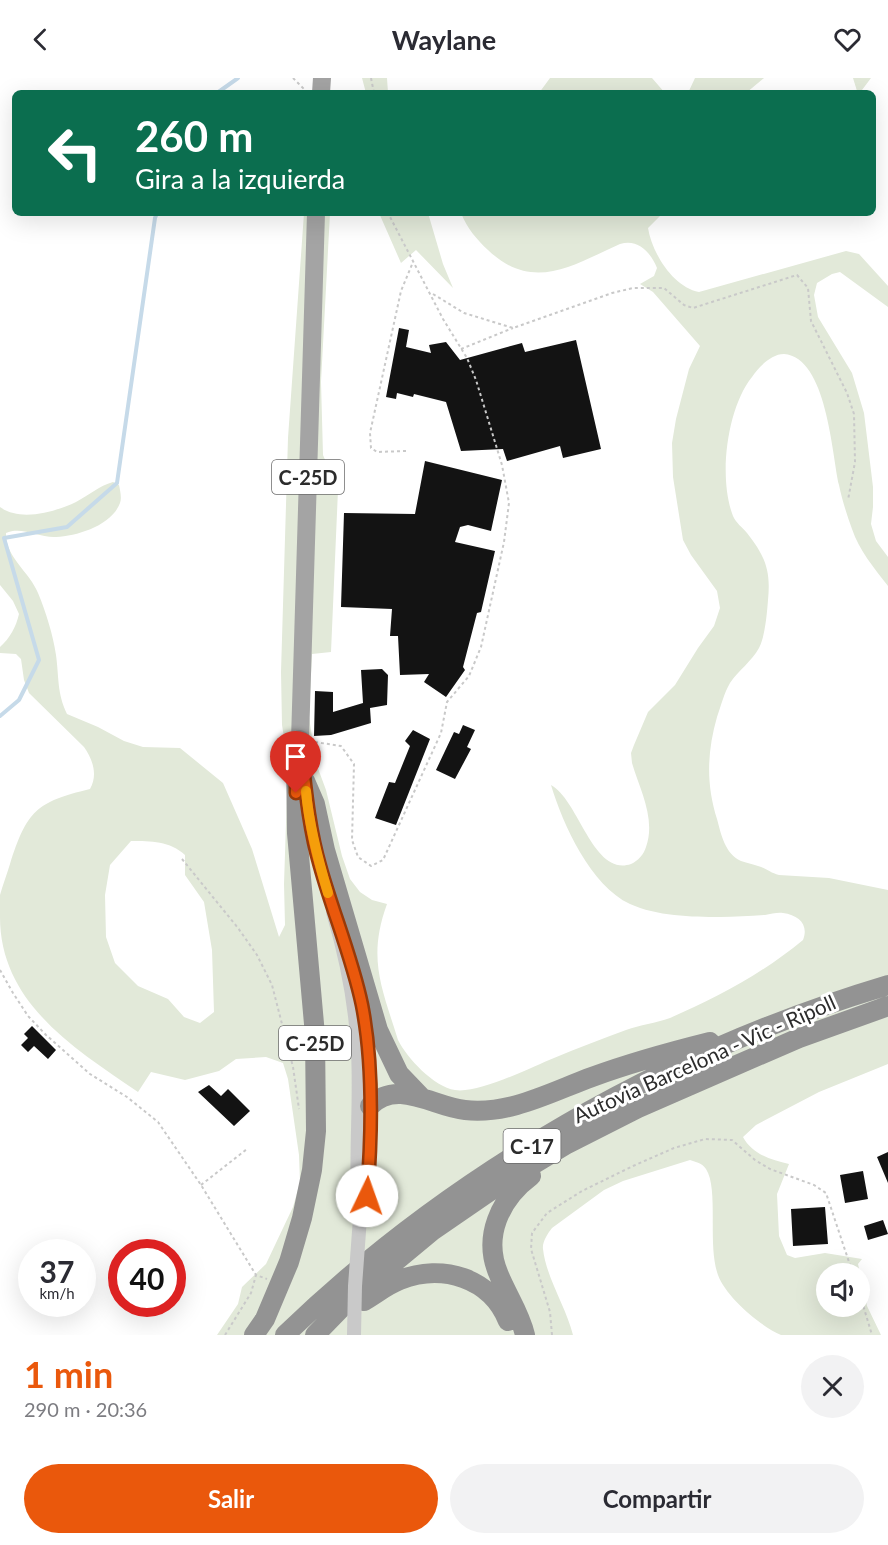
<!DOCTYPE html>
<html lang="es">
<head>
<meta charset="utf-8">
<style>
  :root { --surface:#fff; --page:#f2f2f3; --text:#2b2b33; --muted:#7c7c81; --accent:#ea580c }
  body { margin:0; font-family:Lato,sans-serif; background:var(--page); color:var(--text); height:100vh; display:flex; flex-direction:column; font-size:22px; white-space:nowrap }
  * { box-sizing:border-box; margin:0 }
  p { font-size:20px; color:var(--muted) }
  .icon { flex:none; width:33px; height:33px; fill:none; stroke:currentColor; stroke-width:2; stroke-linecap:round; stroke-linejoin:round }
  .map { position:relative; height:1257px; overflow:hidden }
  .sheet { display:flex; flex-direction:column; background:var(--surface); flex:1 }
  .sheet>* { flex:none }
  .guide { position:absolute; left:12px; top:12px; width:864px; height:126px; border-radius:9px; box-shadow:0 6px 24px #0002; background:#0b6e4f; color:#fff; overflow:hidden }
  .tools { position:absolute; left:816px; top:1185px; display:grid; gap:12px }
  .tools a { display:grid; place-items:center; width:54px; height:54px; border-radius:50%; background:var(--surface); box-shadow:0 6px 24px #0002; font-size:30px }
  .speed { position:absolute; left:18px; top:1161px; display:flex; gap:12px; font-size:30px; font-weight:700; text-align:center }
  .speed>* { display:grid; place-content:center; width:78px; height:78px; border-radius:50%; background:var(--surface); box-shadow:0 6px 24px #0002; line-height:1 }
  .speed small { font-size:15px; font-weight:400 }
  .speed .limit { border:9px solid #d22; background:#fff; color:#111 }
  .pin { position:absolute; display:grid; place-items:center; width:51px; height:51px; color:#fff; margin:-62px -26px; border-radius:50% 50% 50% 0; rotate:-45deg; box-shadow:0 0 6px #0007 }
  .pin .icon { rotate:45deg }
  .me { position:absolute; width:66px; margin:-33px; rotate:3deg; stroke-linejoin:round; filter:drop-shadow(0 0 4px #0008) }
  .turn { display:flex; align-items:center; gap:21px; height:126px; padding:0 24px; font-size:27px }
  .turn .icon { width:78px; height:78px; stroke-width:2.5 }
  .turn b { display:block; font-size:42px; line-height:51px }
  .round { display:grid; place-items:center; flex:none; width:63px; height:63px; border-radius:32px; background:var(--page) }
  .headline { display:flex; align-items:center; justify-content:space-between; height:102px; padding:0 24px }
  h1 { font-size:36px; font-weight:700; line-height:45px; color:var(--accent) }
  .primary-button { display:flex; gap:12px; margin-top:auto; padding:12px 24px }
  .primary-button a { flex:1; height:69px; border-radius:36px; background:var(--accent); color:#fff; font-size:24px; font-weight:700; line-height:69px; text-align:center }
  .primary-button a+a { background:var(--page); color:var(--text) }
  header { display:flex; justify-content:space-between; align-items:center; height:78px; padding:0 24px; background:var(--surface); font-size:27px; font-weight:700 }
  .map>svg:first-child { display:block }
</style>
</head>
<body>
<header><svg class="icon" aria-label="back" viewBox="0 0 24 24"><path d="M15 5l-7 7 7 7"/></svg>Waylane<svg class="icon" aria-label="heart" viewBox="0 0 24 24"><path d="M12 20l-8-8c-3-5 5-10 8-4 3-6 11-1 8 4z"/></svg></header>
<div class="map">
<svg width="888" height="1257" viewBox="0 0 888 1257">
  <rect width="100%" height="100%" fill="#fff"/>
  <path fill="#e2e9d9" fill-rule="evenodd" d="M362,0H387L388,15H366Z
    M550,0H652L665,15C649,15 629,10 614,15H539Z
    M695,0H764L746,15H688Z
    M853,0H871L862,12L857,13Z
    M304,135H330L321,304L323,377L331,396L337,400L344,399L338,412L331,574L312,576L309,639L316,685L326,712L342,778L350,801L360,814L372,822L387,826C367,881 382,910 398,962C407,980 434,1009 455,1012C478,1016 532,989 554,980C577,970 602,961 626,952C640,947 656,945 670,940C717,920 763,895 803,862C809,847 799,837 783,835C778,834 771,836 765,837C750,838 735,839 720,839C692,839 656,838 630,826C591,808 563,747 551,707C579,722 593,799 631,786C638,783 644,776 646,769C656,741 640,712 632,685L631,675L634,667L648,634L675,607L698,570L714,548L720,530L717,513L691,477L683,462L673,399L672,365L676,341L689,291L700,268L653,214L640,206L654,198L657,190C651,175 638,160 620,166C573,187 533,215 488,172C477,162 467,150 461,135H663L648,150C652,175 673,209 699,214L846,173L859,176L888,208V229L840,194L832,196L817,205L814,217L818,239L852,295L864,335L873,409V429L871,446L876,463L888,479V508C874,490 859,472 852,451C847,437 842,422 839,407C832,377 827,279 784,276C771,276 759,289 752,299C727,330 718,400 733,438C736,445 742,449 747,455C765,478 771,492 768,522C767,535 765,559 759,570C752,583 738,593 730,605C724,615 721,628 717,639C707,674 706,706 717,741C721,756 725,776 741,783C746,785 753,786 758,788C766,790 770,795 779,797L829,800L888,812V986L819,1014L756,1047L743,1059C752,1076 771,1082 789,1086L777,1116L779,1158L787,1177L795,1180L825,1175L862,1181L858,1186L867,1228L881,1257H781C760,1248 726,1219 718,1197C707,1167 719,1111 706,1091C702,1085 696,1084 690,1082L623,1103L604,1112L552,1150C548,1155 542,1164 543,1171C546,1199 566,1229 573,1257H217L238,1226L242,1209L266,1186L293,1129L300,1104L299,1077L288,1001L283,985L266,979L236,981L219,993L185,1002L151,994L138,1014C75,971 0,925 0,839C0,832 0,824 0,817C3,806 7,796 10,786C27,733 36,724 90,711C98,697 93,682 84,669L29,615L24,602L21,581L16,576L0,575V569C10,560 16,549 19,536L13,523L0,507V429C20,444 55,434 76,424C89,417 99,408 113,404L119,407C120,412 122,420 120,425C112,447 78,458 56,459C39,460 22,448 6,455C5,479 30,494 38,515C46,534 53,557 56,577C59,599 57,615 67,636L98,649L124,663L143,669L180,670L223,705L252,771L279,859L285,847L284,806L288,684L282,647L281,594L288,360ZM131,763C151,763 170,763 185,777V797L204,824L212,872L214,934L200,945L184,939L168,921L138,908L115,885L106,859L105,817L110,787ZM826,1196H860V1228H826Z
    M379,135H428L443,186L453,210L416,172L401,185Z"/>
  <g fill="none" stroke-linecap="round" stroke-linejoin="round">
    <path stroke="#c6dae9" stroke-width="4" d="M217,15L238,0
      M0,638L19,622L39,582L4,460L67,449L117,405L155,140L157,135"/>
  </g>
  <path fill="#131313" d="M399,250L409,252L406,269L431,275L429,267L446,264L460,282L522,265L525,274L576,262L601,371L563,380L560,368L507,383L503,371L461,373L446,324L414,316L413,319L397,315L396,321L386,319Z
    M425,383L502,402L491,453L468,447L460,449L455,464L495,473L481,534L477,535L463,589L465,592L446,619L424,604L429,596L400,597L398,558H390L392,531L341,529L344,435L415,436Z
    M382,591L388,597L387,627L370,630L371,645L331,657L314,658L315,613L333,614V634L363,625L361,592Z
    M463,647L475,652L467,669L471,671L455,701L436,692L454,654L459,656Z
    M413,652L430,661L396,747L375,740L389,704L395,705L410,668L405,663Z
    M32,948L56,972L48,981L34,968L28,974L21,967L28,960L24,956Z
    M209,1007L221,1018L228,1011L250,1033L234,1048L198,1014Z
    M888,1074V1105L877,1079Z
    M863,1093L868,1121L845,1125L840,1097Z
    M825,1129L828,1166L793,1168L791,1131Z
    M883,1142L888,1156L868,1162L864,1148Z"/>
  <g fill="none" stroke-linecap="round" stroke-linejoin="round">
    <path stroke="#c9c9c9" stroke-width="2" stroke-dasharray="3 3" stroke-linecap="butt" d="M293,0L306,13
      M371,0L374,15
      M433,216L464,235L513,250L612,215L633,210H664L684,227L693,230L797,197L808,210L811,243L847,315L854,336L855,384L848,422
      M461,271L513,250
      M406,373L377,374L371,370L370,355L401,213L413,184
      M315,664L341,668L354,686L352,762L358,779L371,788L383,782L441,655L447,624L469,598L481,569L504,464L509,425L502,387L476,302L467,280L443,241L388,135
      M182,781L238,850L257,877L272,907L293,989L299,1031
      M0,892L13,915L28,938L46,957L90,996L127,1019L158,1044L201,1107L256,1197L267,1201
      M201,1107L247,1071
      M860,1217L872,1257
      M225,1257L251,1215L256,1197
      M552,1257L550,1234L531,1171L532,1155L547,1135L582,1113L633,1088L674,1070L705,1061L732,1062L755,1082L770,1091L814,1107L826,1115L853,1196"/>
    <path stroke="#c9c9c9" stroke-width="14" d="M333,834C346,878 356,928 358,974C361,1030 354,1085 360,1140
      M362,1135L367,1118L370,1033L366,957"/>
    <path stroke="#a4a4a4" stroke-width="18" d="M321,15L322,0
      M302,678L300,662L316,135"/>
    <path stroke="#939393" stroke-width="20" d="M305,703L315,726L325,772L378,952L399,996L422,1020
      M370,1028C397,1000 434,1029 465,1032C510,1037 551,1014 592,999C630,985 670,974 710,964
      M364,1223C376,1216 387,1207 400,1202C442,1185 491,1200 508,1243
      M254,1257L265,1241L289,1184L302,1140L312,1092L316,1053L315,957L297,755L296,676L300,662
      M285,1257C451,1096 667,973 888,907
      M315,1257L349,1222L432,1153L496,1109L567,1066L638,1030L799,960L888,928
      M525,1257C520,1235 507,1217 499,1197C482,1159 500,1121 531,1098"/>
    <path stroke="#c9c9c9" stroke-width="14" d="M354,1257L355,1208L360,1140"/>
  </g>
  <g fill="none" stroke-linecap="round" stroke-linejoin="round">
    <defs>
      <path id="route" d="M296,715V676L300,662C305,704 308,747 320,788C333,835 352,879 362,927C374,988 372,1056 367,1118"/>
    </defs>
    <use href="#route" stroke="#983908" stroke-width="15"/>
    <use href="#route" stroke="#ea580c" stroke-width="10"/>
    <path stroke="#f59e0b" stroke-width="10" d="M306,713C309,748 318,782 328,815"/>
  </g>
  <g text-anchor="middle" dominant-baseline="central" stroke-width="6" stroke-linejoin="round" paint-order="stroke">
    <g fill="#fff" stroke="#6b6b6b" stroke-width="1.5">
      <rect x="272" y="382" width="72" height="34" rx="4.5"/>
      <rect x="279" y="948" width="72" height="34" rx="4.5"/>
      <rect x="503.5" y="1051" width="57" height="34" rx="4.5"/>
    </g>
    <g font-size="20" font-weight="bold" fill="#2c2c2c">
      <text x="308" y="399">C-25D</text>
      <text x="315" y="965">C-25D</text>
      <text x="532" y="1068">C-17</text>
    </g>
    <g font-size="21" fill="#2c2c2c" stroke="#fff">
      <text transform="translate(704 980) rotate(-24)">Autovia Barcelona - Vic - Ripoll</text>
    </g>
  </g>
</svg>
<div class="tools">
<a><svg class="icon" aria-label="sound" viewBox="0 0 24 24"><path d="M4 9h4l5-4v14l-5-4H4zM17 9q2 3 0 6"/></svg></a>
</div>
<div class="speed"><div>37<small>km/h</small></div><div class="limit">40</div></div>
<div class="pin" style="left:296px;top:715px;background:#d93025"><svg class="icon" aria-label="arrive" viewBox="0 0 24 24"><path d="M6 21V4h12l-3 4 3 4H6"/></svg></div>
<svg class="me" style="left:367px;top:1118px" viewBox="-20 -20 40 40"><circle r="19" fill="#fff"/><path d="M0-13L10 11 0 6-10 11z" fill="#ea580c"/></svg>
<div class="guide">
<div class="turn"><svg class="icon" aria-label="left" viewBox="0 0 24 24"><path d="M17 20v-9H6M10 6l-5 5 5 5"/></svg><div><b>260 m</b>Gira a la izquierda</div></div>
</div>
</div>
<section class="sheet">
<div class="headline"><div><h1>1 min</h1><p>290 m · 20:36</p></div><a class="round"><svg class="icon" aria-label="close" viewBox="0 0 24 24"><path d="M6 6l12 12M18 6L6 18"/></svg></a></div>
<div class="primary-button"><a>Salir</a><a>Compartir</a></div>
</section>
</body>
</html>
